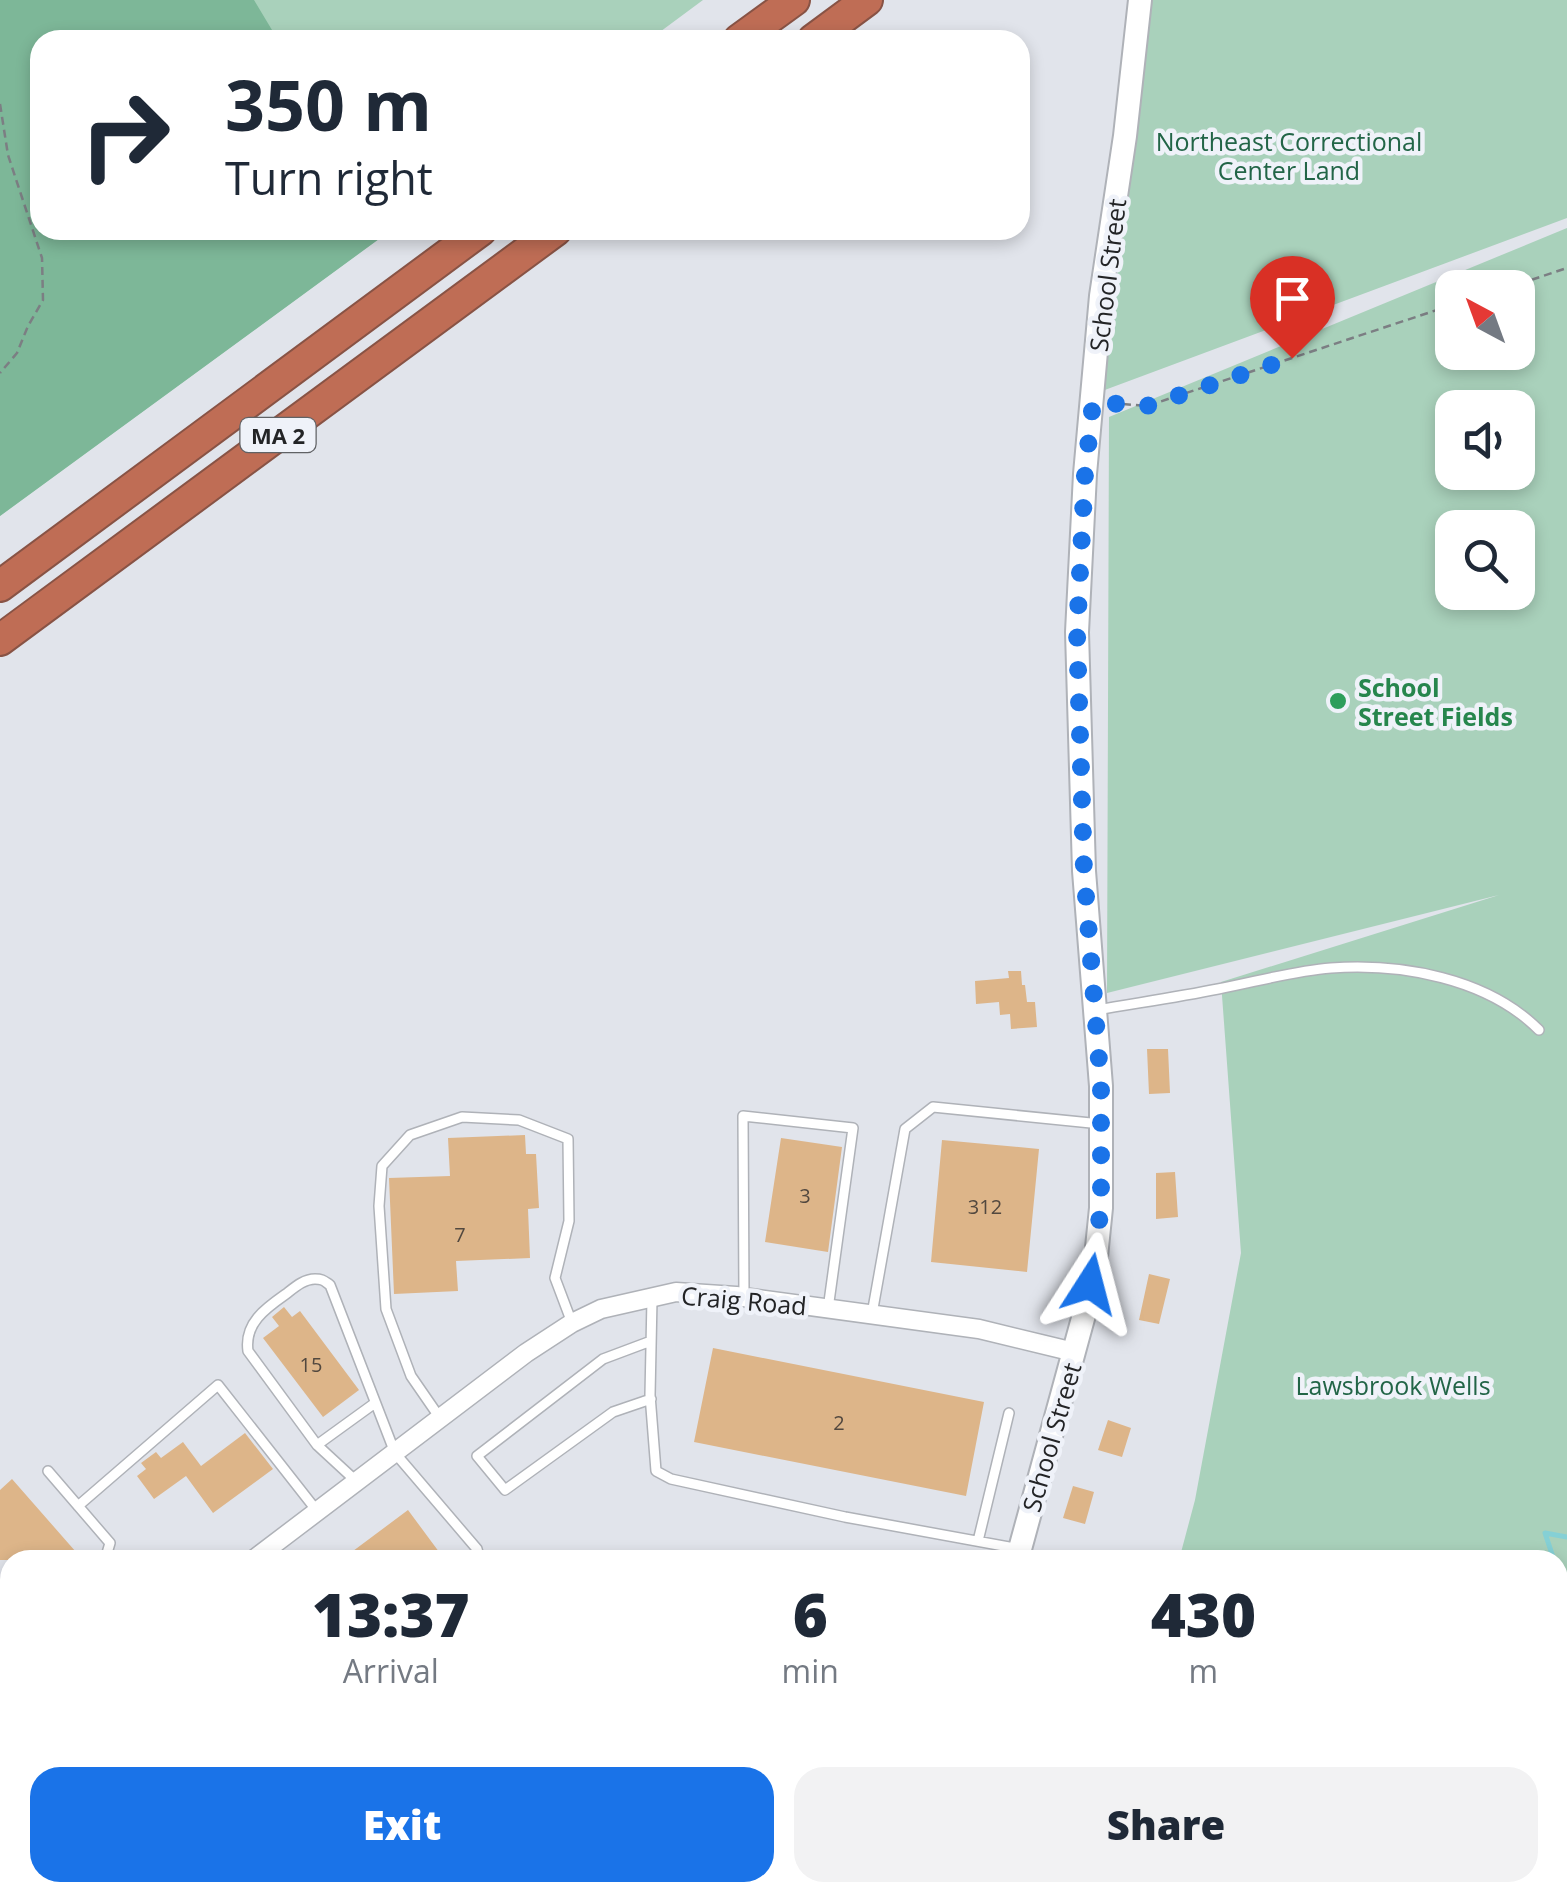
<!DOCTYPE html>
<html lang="en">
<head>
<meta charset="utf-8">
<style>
  :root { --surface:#fff; --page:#f2f2f3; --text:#1f2937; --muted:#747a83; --accent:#1a73e8 }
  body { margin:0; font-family:"Open Sans",sans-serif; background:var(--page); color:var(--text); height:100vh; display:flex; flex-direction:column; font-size:38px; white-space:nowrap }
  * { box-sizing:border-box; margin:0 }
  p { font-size:32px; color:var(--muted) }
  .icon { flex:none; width:55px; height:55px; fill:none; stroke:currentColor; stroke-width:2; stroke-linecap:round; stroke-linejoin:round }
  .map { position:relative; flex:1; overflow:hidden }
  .sheet { position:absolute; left:0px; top:1550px; width:1568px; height:352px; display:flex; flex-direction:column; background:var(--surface); border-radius:30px 30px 0 0; box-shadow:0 5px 15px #0003 }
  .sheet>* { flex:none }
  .top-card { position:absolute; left:30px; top:30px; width:1000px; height:210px; border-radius:30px; box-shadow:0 5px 15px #0003; background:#fff; color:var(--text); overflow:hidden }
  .needle { width:65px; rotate:319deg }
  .controls { position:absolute; left:1435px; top:270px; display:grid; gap:20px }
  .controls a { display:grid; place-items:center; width:100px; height:100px; border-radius:20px; background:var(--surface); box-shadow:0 5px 15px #0003; font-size:50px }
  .pin { position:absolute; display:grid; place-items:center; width:85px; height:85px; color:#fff; margin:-102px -42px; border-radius:50% 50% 50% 0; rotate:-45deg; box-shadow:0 0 10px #0007 }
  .pin .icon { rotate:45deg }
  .me { position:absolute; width:110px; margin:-55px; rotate:9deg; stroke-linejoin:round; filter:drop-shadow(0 0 8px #0008) }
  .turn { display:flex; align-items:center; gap:35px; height:210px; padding:0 30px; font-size:45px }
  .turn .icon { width:130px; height:130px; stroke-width:2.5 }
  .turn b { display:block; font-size:70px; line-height:85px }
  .eta { display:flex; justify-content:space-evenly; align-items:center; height:170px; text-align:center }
  .eta b { font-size:60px; font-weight:800; line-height:70px }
  .cta { display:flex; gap:20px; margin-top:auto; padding:20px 30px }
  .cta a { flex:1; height:115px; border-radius:30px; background:var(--accent); color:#fff; font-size:40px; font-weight:800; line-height:115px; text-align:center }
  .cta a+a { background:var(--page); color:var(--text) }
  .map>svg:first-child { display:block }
</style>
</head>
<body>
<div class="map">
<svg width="1567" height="1902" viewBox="0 0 1567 1902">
  <rect width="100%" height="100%" fill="#e1e4eb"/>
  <path fill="#a9d1bb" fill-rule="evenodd" d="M0,0H703L649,40H40V230H391L0,516Z
    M1149,0H1567V218L1094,394Z
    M1567,228V1902H1017L1023,1892H1558V1560H1179L1195,1500L1241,1253L1221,982L1499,895L1107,993L1109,417ZM1452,288H1518V352H1452ZM1452,408H1518V472H1452ZM1452,528H1518V592H1452Z"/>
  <path fill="#7db798" d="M0,0H254L278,40H40V230L390,231L0,516Z"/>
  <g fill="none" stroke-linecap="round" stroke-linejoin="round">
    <path stroke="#85d0d5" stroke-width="5" d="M1554,1560L1545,1533L1567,1537
      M1558,1570L1567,1597
      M1558,1616L1567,1614
      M1404,1902L1406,1892"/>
  </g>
  <path fill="#ddb589" d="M1008,971H1021L1022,985H1025L1027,1002H1035L1037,1027L1011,1029L1010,1014L1000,1015L999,1002L976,1004L975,981L1009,978Z
    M1147,1049H1168L1170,1093L1149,1094Z
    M525,1135L526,1154H536L539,1208L528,1209L530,1258L456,1261L458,1291L394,1294L389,1178L450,1176L448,1138Z
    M781,1138L842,1147L828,1252L765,1242Z
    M942,1140L1039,1149L1027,1272L931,1262Z
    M1175,1172L1178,1217L1156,1219V1173Z
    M1149,1274L1170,1279L1159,1324L1139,1320Z
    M284,1307L292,1317L300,1311L359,1390L323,1417L263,1338L279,1326L272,1317Z
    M713,1348L984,1402L966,1496L694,1442Z
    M1108,1420L1131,1428L1122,1457L1098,1450Z
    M245,1433L273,1469L213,1513L186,1476L154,1499L137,1476L146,1469L141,1463L156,1452L161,1458L183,1442L201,1466Z
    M12,1479L83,1560H0V1490Z
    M1073,1486L1094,1492L1085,1524L1063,1518Z
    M408,1510L445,1560H341Z"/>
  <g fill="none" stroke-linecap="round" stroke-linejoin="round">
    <defs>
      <path id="lane" d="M1097,1010C1137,1003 1178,997 1218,989C1255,982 1293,971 1331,968C1401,963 1487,978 1539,1030
        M744,1296L743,1116L853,1128L828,1309
        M652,1299L650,1395L656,1471L671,1479L845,1517L1020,1549
        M872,1314L905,1129L933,1107L1101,1124
        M651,1399L613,1412L505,1490L477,1456L603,1359L651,1341
        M440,1418L411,1376L386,1309L379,1206L382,1166L410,1135L462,1117L519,1120L568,1139L569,1221L555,1278L572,1323
        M317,1445L375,1403
        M48,1471L110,1543L105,1560
        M356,1481L317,1445L248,1351C244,1323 266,1308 286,1294C295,1287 304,1279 315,1279C323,1279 324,1281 330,1285L395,1453L477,1549L480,1560
        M78,1506L218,1385L317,1511
        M978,1541L1009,1413
        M0,1655L10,1646"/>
      <path id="street" d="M253,1560L526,1353L572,1323L601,1309L676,1292L736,1296L979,1329L1074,1352"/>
      <path id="secondary" d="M1017,1560L1085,1311L1096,1257L1101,1208V1086L1084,871L1077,632L1085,474L1101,296L1125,136L1140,0
        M912,1902L915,1892"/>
      <path id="highway" d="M739,40L794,0
        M813,40L867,0
        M0,586L481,230
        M0,640L556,230"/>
    </defs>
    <use href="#lane" stroke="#afb2b8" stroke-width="12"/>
    <use href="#street" stroke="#afb2b8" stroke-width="21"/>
    <use href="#secondary" stroke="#afb2b8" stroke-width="26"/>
    <use href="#highway" stroke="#885345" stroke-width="34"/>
    <path stroke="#7c7e83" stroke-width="2.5" stroke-dasharray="8 5" stroke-linecap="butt" d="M0,104L8,155L42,258L43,300L28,326L17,353L0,373
      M1507,288L1567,268
      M1110,403L1147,406L1452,305
      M1554,1902L1567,1872"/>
    <use href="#lane" stroke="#fff" stroke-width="9"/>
    <use href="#street" stroke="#fff" stroke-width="18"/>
    <use href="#secondary" stroke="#fff" stroke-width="22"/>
    <use href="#highway" stroke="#bf6d55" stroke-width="30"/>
  </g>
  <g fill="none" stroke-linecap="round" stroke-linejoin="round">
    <path stroke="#1a73e8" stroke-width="18" stroke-dasharray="0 32.4" d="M1090,1284L1101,1208V1086L1084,871L1077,632L1085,474L1093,402L1147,406L1292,358"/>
  </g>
  <circle fill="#2e9e5b" stroke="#eff2f9" stroke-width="4" cx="1338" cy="701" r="10"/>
  <g text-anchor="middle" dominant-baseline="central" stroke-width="9" stroke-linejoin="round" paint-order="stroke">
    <g font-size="20" fill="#52483f">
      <text x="805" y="1195">3</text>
      <text x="985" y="1206">312</text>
      <text x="460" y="1234">7</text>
      <text x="311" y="1364">15</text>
      <text x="839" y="1422">2</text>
    </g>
    <rect fill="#eff2f9" stroke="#606265" stroke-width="2.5" x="240.5" y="418" width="75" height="34" rx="8"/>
    <g font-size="22" font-weight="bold" fill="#232426">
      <text x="278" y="435">MA 2</text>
    </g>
    <g font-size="25" fill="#226547" stroke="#eff2f9">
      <text x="1289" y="141">Northeast Correctional<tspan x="1289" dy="29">Center Land</tspan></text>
      <text x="1393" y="1385">Lawsbrook Wells</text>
    </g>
    <g font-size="25" fill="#232426" stroke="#eff2f9">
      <text transform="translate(1107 275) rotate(-83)">School Street</text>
      <text transform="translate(744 1300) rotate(5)">Craig Road</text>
      <text transform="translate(1051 1437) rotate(-74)">School Street</text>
    </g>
    <g font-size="25" font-weight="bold" fill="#27864d" stroke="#eff2f9" text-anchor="start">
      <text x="1358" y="687">School<tspan x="1358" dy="29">Street Fields</tspan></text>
    </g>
  </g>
</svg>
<div class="controls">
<a><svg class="needle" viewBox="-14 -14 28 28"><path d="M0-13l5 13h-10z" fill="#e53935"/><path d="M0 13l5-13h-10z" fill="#747a83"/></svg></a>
<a><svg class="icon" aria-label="sound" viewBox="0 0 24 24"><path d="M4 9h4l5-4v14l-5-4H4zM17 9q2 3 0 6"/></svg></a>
<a><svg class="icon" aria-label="search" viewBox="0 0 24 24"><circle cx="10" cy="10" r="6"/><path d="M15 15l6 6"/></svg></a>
</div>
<div class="pin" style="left:1292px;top:358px;background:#d93025"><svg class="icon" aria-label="arrive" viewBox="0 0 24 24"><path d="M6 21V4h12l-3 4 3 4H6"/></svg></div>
<svg class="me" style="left:1090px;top:1284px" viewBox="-20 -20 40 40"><path d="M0-17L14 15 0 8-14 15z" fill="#1a73e8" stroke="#fff" stroke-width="4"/></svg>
<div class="top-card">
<div class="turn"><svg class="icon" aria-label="right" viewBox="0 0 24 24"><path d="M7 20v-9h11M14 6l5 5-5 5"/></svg><div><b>350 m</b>Turn right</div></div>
</div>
<section class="sheet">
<div class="eta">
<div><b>13:37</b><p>Arrival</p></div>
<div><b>6</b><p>min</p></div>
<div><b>430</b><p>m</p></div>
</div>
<div class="cta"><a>Exit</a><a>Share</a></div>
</section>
</div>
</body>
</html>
